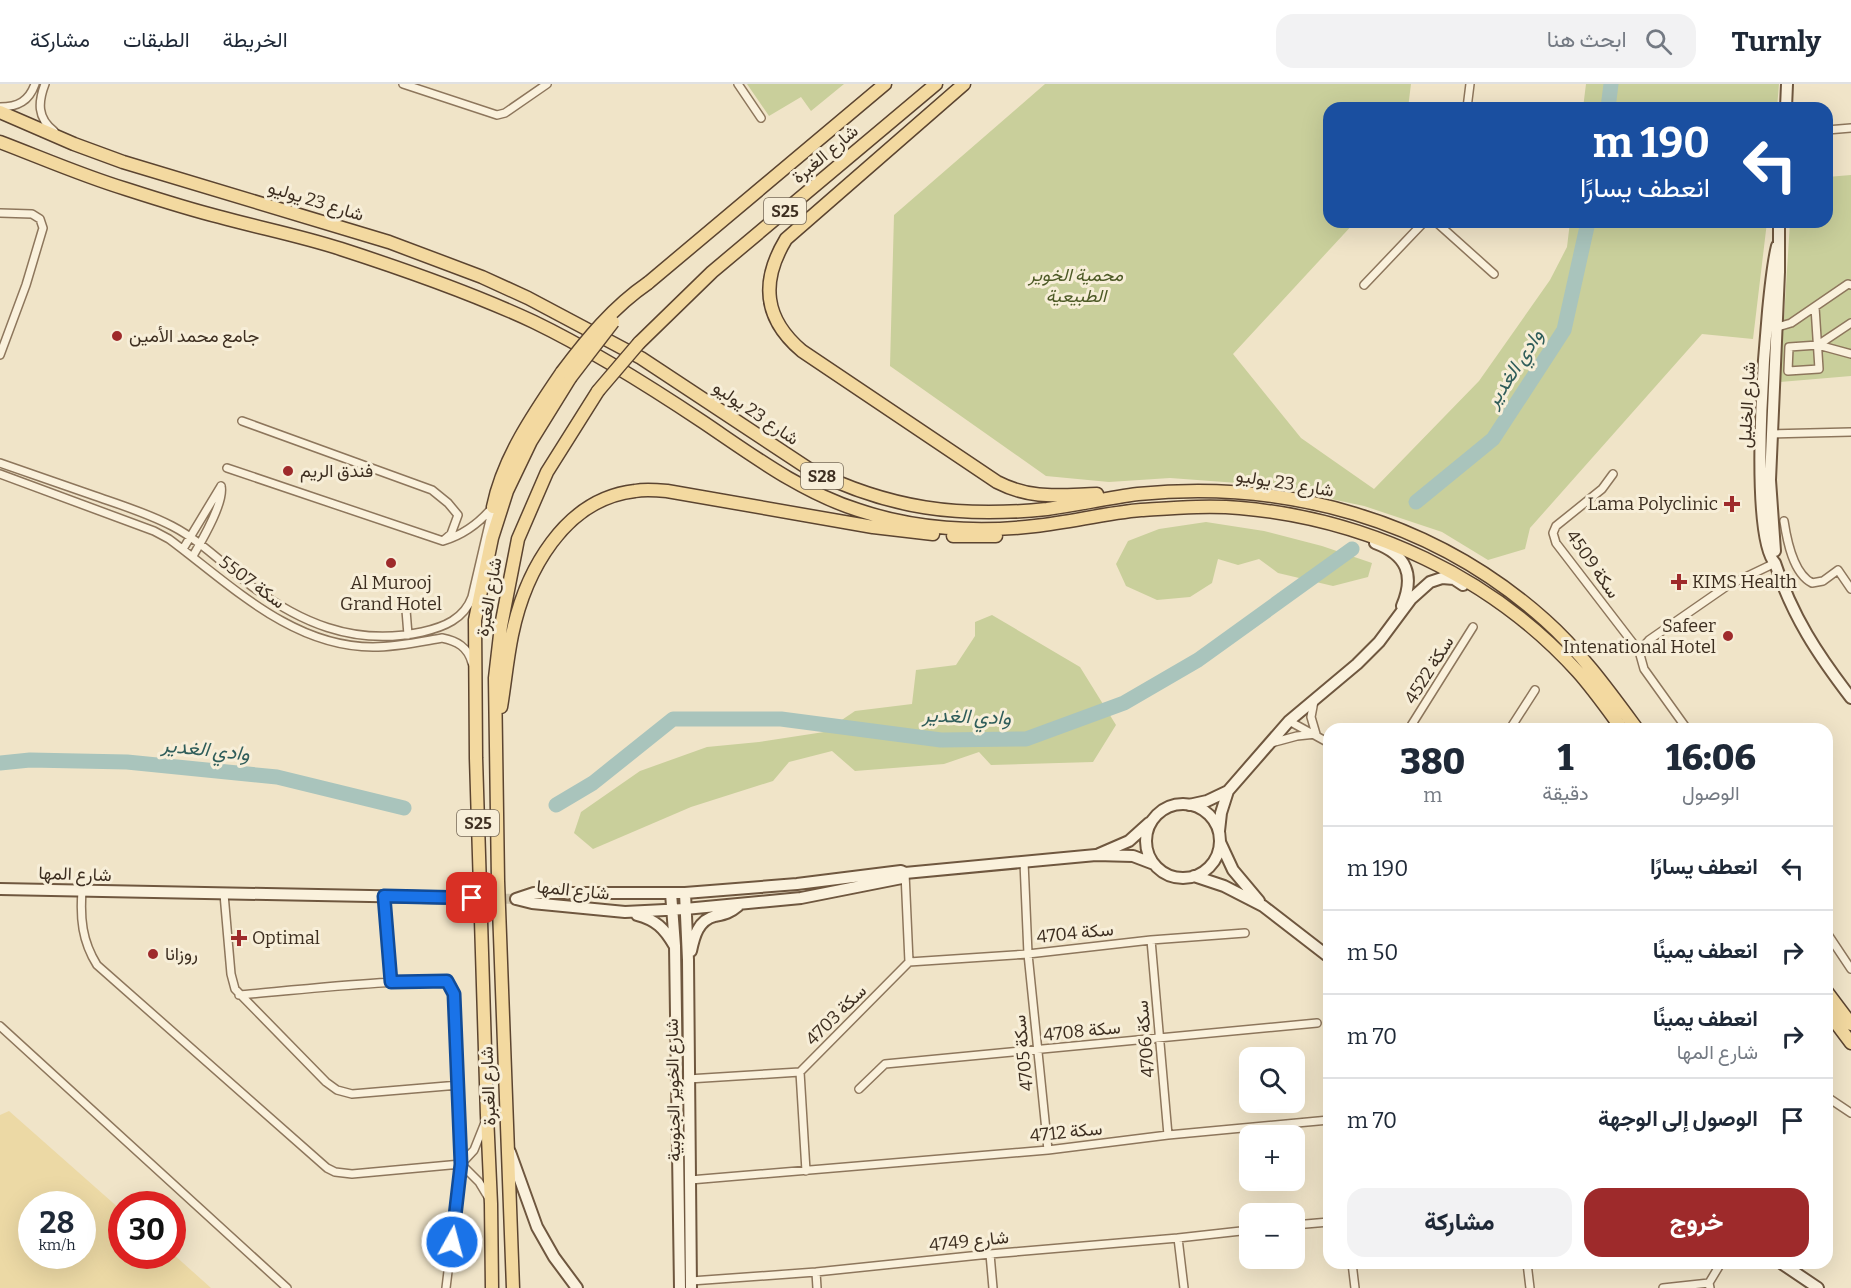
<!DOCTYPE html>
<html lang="ar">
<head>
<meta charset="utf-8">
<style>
  :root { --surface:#fff; --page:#f2f2f3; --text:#1f2937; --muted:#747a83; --line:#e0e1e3; --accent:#9e2a2b }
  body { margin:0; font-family:Bitter,Vazirmatn,serif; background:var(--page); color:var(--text); direction:rtl; height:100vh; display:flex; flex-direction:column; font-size:22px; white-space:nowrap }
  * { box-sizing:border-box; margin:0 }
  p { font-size:20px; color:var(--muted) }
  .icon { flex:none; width:33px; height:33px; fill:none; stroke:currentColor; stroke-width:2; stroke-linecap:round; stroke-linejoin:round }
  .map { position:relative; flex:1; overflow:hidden; direction:ltr }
  .side { position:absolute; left:1323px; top:639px; width:510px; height:546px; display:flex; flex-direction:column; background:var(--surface); border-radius:18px; box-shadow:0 6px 24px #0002; direction:rtl }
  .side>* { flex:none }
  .guide { position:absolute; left:1323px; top:18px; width:510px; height:126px; border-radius:18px; box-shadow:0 6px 24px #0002; direction:rtl; background:#1a4fa0; color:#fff; overflow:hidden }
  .fabs { position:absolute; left:1239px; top:963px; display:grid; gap:12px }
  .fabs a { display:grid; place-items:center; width:66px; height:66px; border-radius:12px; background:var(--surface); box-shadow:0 6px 24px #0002; font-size:30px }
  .speed { position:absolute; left:18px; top:1107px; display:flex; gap:12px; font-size:30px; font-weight:700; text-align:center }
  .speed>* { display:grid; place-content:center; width:78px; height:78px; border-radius:50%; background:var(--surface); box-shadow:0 6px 24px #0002; line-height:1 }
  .speed small { font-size:15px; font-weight:400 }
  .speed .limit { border:9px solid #d22; background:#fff; color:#111 }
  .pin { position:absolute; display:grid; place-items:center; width:51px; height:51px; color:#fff; margin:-26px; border-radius:12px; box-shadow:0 3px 9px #0006 }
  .me { position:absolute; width:66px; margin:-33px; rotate:7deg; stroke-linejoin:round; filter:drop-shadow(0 0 4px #0008) }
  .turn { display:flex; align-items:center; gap:21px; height:126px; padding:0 24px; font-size:27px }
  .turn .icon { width:78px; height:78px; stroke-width:2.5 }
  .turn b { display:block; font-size:42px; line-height:51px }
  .eta { display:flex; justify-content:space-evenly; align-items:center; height:102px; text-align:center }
  .eta b { font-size:36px; font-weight:800; line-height:42px }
  .cta { display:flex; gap:12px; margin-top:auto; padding:12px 24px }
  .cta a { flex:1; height:69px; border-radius:18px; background:var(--accent); color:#fff; font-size:24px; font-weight:800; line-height:69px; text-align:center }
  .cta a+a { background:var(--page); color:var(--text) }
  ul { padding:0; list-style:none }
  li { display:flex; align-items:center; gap:18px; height:84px; padding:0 24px; border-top:2px solid var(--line) }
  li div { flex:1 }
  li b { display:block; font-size:22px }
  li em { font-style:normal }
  header { display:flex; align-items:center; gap:36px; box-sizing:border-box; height:84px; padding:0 30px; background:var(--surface); border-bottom:2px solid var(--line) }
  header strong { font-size:28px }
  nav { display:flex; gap:33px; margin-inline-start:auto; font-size:21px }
  .search { width:420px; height:54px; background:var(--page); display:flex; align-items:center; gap:15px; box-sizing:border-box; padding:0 21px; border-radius:18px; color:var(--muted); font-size:22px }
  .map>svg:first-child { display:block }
</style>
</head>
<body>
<header>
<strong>Turnly</strong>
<div class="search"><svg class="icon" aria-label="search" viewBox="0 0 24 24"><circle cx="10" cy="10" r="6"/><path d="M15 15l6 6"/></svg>ابحث هنا</div>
<nav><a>الخريطة</a><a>الطبقات</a><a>مشاركة</a></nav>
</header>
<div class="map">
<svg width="1851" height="1204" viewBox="0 0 1851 1204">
  <rect width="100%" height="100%" fill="#f0e4c8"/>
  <path fill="#c9cf9b" d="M747,0H844L811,27L801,13L769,32Z
    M1045,0H1411L1408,24H1329V138H1355L1233,270L1301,354L1374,405L1479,297L1550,196L1567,163L1570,138H1767L1753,255L1702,250L1530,444L1525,465L1488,476L1442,448L1364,422L1265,401L1170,394L1109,398L1046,392L890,282L894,131Z
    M1586,0H1779L1777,24H1583Z
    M1851,91V292L1780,298L1790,138H1827V93Z
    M1206,438L1264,447L1322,462L1372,479L1368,493L1333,502L1278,489L1259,475L1238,481L1218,475L1212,499L1190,513L1157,516L1126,502L1116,480L1128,457L1159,445Z
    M992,531L1080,583L1116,641L1093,678L991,681L979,668L944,680L855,687L832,667L789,678L773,697L691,723L593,765L574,749L581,728L640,687L707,663L759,658L824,648L855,627L912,620L916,586L956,581L975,552V538Z"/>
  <path fill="#ecd9a5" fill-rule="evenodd" d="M9,1027L121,1126L122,1172L173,1170L211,1204H0V1031ZM32,1120H82V1172H32Z"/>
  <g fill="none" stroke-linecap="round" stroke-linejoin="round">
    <path stroke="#a9c4bc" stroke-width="15" d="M1608,24L1611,0
      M1416,418L1493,355L1564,246L1588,138
      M0,679L30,676L127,678L277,693L404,724
      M556,721L593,699L673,635H781L941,656L1026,655L1124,619L1198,576L1352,465"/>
    <path stroke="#ccc0a6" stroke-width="10" stroke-dasharray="10 5" stroke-linecap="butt" d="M474,814L516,815"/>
    <defs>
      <path id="street" d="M45,0C38,18 37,34 54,47
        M403,0L497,31L505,29L547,0
        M738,0L761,34
        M0,23C18,23 29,17 35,0
        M1467,24L1470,0
        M1827,46L1851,44
        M0,129L32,130L40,135L43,144L26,201L0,271
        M1436,138L1494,190
        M1364,201L1424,138
        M1815,223L1819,285L1788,287L1789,263L1818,261L1851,239
        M1774,244L1791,239L1848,200L1851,201
        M1818,261L1851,270
        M242,337L432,406L448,419L458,431L451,450L444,456
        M1772,350L1851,348
        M0,379C32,390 63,401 95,412C121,421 147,429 172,442C199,456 221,478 245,497C297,538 354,563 422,548C444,543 464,535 472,513L493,423
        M227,384L443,457C463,451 478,440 491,425
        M0,390L154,447L169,455C231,501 292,563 373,563C397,563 419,558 442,554C457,557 468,563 472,579
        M1613,390L1602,405L1556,442L1553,449L1556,459L1639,567L1644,585L1687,645
        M1784,437C1787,457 1793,489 1812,499L1823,497L1838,486L1851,505
        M183,465L221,402
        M193,472C201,458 225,418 221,402
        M406,526L408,551
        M1639,567L1649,556L1727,502L1775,479
        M1289,637L1329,659
        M1409,645L1473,543
        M1510,645L1535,606
        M1271,659L1297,652L1316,650L1311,633L1314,617
        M1024,778L1028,870L1048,1066
        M82,807C80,834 82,857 97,881L327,1084L335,1088L352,1090L461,1080L474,1066L484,1041
        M224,810L231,890L235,905L326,998L337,1006L352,1010L459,1001
        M384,812L391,898
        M1827,849L1851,885
        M1151,856L1168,1051
        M909,878L1028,870L1151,856L1245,849
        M239,911C269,909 435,890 450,900L454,910L461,1080L446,1204
        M0,942L287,1204
        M800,988L806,1087
        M688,995L800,988L909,878L905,789
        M859,1005L885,980L1317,939
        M1827,1013L1851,1029
        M461,1080L479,1098L488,1113
        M690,1096L1048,1066L1168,1051L1329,1036
        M1294,1141L1329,1138
        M1178,1154L1184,1204
        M990,1170L993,1204
        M1352,1179L1355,1204
        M1527,1179L1530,1204
        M816,1188L817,1204
        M691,1197L816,1188L990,1170L1178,1154L1250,1146
        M1663,1204L1709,1199
        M1710,1204L1709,1199L1721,1179"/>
      <path id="secondary" d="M1786,24L1787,0
        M1777,162C1766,206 1747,451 1775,479C1792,532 1818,571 1851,614
        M1375,459C1407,471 1415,491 1402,522
        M1775,467L1770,396L1779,188V138
        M1146 757a37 37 0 1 1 74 0a37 37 0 1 1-74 0Z
        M1189,721L1207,717L1228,707L1289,637L1357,580L1379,558L1411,515L1430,498L1442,494L1454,495L1463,501
        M1219,747L1221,729L1228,707
        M1220,758L1233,786L1259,817
        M1099,770L1129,757L1149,739
        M1194,792L1224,802L1263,822L1329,873
        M0,805L472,814
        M671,809L675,862L680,1204
        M685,809L688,876L691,1204
        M516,815L534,809H685L797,800L901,787L905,789L1096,771L1133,772L1154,780
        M516,815L532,819L625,828L685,825L801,814L902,794L903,792
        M637,831C656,836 664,844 674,861
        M691,867C694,853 698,836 715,832C724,830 730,829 738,822
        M510,1068L537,1143L554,1173L577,1204
        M1781,1179L1818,1204"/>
      <path id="primary" d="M964,0L786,155C760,198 764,235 802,267L997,398C1032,416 1060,411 1097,410
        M0,28L74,60L123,78L389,158L482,193L528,214L641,274L809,385C889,425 959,434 1047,425C1077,421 1107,414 1138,410C1286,395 1433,436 1545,536C1580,567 1609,607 1637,645
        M0,58C42,74 83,92 126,105C157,115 188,125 220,133C260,144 301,152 341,165C406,186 472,209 534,238C592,266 649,302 703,338C752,371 801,408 858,426C914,445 977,449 1035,442C1071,438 1106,429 1141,426C1173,424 1208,421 1240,424C1368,435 1492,493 1578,588C1594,606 1608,626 1622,645
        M648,199L885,0
        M639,259L712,188L936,0
        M493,423C503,374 534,329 562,288
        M953,452H996
        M501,623C505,599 507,575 512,551C525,488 564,415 635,407C645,405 656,406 667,407L873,443L933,450
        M1827,908L1851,940
        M1827,927L1851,959
        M492,1204L491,1120L487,1031L476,674L475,536L492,454L507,407L531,357L570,294
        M513,1204L498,797L495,594L501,542L518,455L547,388L598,307"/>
    </defs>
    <use href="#street" stroke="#8d765c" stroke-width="10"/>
    <use href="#secondary" stroke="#6f573f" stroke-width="14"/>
    <use href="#primary" stroke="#5b4430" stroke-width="15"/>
    <use href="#street" stroke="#faf1dc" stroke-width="7"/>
    <use href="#secondary" stroke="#faf1dc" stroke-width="10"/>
    <use href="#primary" stroke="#f3d9a0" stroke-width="12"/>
    <defs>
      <path id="primary-bridge" d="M562,288C587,255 613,223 648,199
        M570,294L613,238
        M598,307L639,259"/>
    </defs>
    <use href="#primary-bridge" stroke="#5b4430" stroke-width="15" stroke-linecap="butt"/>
    <use href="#primary-bridge" stroke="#f3d9a0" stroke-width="12"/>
  </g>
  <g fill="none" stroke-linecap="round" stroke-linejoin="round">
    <defs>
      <path id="route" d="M452,1158L461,1080L454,910L447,897L391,898L384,812L472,814"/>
    </defs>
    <use href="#route" stroke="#114b97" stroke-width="15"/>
    <use href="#route" stroke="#1a73e8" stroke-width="10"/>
  </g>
  <g fill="#9e2a2b" stroke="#f7eed8" stroke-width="2">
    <circle cx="117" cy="252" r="6"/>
    <circle cx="288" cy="387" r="6"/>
    <path d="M1729 411h6v6h6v6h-6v6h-6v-6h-6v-6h6z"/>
    <circle cx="391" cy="479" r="6"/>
    <path d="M1676 489h6v6h6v6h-6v6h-6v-6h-6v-6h6z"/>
    <circle cx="1728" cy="552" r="6"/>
    <path d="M236 845h6v6h6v6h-6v6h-6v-6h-6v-6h6z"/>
    <circle cx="153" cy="870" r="6"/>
  </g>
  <g text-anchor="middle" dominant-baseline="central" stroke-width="6" stroke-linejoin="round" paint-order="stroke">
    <g fill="#f7eed8" stroke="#756857" stroke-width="1.5">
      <rect x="764" y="114" width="42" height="26" rx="4.5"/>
      <rect x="801" y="379" width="42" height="26" rx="4.5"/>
      <rect x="457" y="726" width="42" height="26" rx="4.5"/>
    </g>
    <g font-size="16" font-weight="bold" fill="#3d2e20">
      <text x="785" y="127">S25</text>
      <text x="822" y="392">S28</text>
      <text x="478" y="739">S25</text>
    </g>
    <g font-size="18" fill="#3d2e20" stroke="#f7eed8">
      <text transform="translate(825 70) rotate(-40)">شارع الغبرة</text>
      <text transform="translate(316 117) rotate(17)">شارع 23 يوليو</text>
      <text transform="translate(1747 321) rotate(-87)">شارع الخليل</text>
      <text transform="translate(756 329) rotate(34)">شارع 23 يوليو</text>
      <text transform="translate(1285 399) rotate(9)">شارع 23 يوليو</text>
      <text transform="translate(1593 480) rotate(55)">سكة 4509</text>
      <text transform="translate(252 498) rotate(36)">سكة 5507</text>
      <text transform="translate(489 513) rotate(-80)">شارع الغبرة</text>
      <text transform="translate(1429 586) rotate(-58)">سكة 4522</text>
      <text transform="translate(75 790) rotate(2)">شارع المها</text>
      <text transform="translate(573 806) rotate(6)">شارع المها</text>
      <text transform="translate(1075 849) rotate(-6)">سكة 4704</text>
      <text transform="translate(836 931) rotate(-45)">4703 سكة</text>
      <text transform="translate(1082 947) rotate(-6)">سكة 4708</text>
      <text transform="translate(1145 955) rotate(-95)">4706 سكة</text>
      <text transform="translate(1023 969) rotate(-96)">4705 سكة</text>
      <text transform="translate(488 1002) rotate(-92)">شارع الغبرة</text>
      <text transform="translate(673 1006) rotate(-91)">شارع الخوير الجنوبية</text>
      <text transform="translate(1066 1048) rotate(-6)">سكة 4712</text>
      <text transform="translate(969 1157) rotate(-6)">4749 شارع</text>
    </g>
    <g font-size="18" font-style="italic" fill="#4d5a26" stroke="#f7eed8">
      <text x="1076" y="191">محمية الخوير<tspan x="1076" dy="21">الطبيعية</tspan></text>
    </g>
    <g font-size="18" fill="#3d2e20" stroke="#f7eed8" text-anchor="start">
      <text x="129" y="252">جامع محمد الأمين</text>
      <text x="300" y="387">فندق الريم</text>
      <text x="1718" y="420" text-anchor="end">Lama Polyclinic</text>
      <text x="1692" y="498">KIMS Health</text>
      <text x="391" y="499" text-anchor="middle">Al Murooj<tspan x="391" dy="21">Grand Hotel</tspan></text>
      <text x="1716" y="542" text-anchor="end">Safeer<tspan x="1716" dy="21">Intenational Hotel</tspan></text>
      <text x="252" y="854">Optimal</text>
      <text x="165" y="870">روزانا</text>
    </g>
    <g font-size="20" font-style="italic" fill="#2f5d5a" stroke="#f7eed8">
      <text transform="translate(1514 284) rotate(-57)">وادي الغدير</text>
      <text transform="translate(967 632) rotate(2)">وادي الغدير</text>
      <text transform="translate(206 665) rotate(6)">وادي الغدير</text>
    </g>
  </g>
</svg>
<div class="fabs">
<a><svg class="icon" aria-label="search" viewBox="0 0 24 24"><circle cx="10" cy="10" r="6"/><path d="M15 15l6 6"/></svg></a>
<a>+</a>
<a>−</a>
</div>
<div class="speed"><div>28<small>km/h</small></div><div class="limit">30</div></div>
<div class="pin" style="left:472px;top:814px;background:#d93025"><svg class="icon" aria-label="arrive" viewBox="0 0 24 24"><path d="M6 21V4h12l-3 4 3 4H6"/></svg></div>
<svg class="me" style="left:452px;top:1158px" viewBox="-20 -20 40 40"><circle r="17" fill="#1a73e8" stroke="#fff" stroke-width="3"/><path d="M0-11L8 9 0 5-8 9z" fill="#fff"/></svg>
<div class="guide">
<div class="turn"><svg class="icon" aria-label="left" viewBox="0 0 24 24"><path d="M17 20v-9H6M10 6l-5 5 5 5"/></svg><div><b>190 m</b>انعطف يسارًا</div></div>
</div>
<section class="side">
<div class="eta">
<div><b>16:06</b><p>الوصول</p></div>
<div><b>1</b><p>دقيقة</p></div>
<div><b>380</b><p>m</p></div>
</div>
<ul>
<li><svg class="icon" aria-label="left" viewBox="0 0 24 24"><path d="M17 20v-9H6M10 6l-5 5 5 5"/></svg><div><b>انعطف يسارًا</b></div><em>190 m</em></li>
<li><svg class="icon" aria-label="right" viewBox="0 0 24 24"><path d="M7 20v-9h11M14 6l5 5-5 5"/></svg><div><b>انعطف يمينًا</b></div><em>50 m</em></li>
<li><svg class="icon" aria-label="right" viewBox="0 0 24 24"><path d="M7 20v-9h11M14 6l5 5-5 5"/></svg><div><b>انعطف يمينًا</b><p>شارع المها</p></div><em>70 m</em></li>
<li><svg class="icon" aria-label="arrive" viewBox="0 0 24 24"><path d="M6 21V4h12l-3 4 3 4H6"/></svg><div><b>الوصول إلى الوجهة</b></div><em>70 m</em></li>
</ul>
<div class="cta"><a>خروج</a><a>مشاركة</a></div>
</section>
</div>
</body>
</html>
